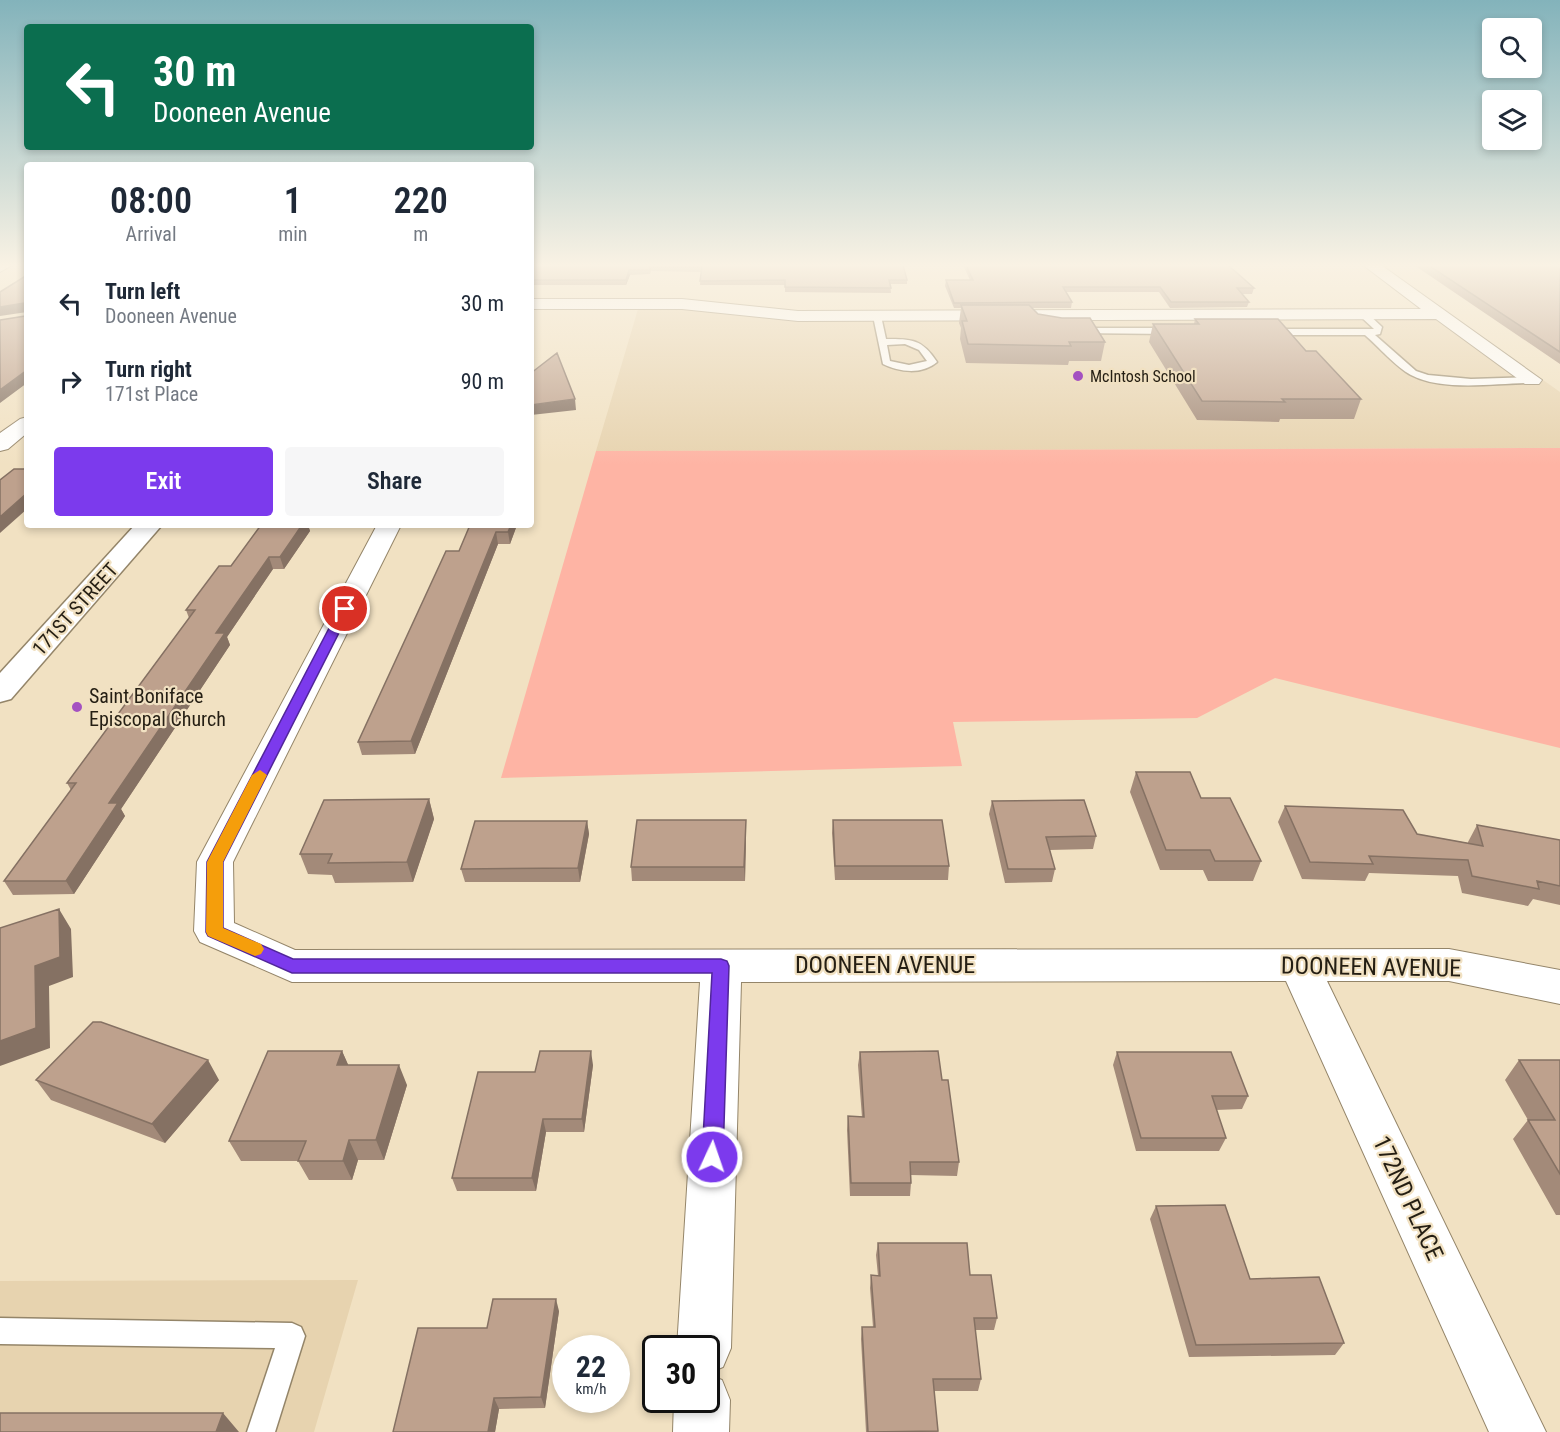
<!DOCTYPE html>
<html lang="en">
<head>
<meta charset="utf-8">
<style>
  :root { --surface:#fff; --page:#f6f6f7; --text:#1f2937; --muted:#747a83; --accent:#7c3aed }
  body { margin:0; font-family:"Roboto Condensed",sans-serif; background:var(--page); color:var(--text); height:100vh; display:flex; flex-direction:column; font-size:22px; white-space:nowrap }
  * { box-sizing:border-box; margin:0 }
  p { font-size:20px; color:var(--muted) }
  .icon { flex:none; width:33px; height:33px; fill:none; stroke:currentColor; stroke-width:2; stroke-linecap:round; stroke-linejoin:round }
  .map { position:relative; flex:1; overflow:hidden }
  .sheet { position:absolute; left:24px; top:162px; width:510px; height:366px; display:flex; flex-direction:column; background:var(--surface); border-radius:6px; box-shadow:0 3px 9px #0003 }
  .sheet>* { flex:none }
  .top-card { position:absolute; left:24px; top:24px; width:510px; height:126px; border-radius:6px; box-shadow:0 3px 9px #0003; background:#0b6e4f; color:#fff; overflow:hidden }
  .controls { position:absolute; left:1482px; top:18px; display:grid; gap:12px }
  .controls a { display:grid; place-items:center; width:60px; height:60px; border-radius:6px; background:var(--surface); box-shadow:0 3px 9px #0003; font-size:30px }
  .speed { position:absolute; left:552px; top:1335px; display:flex; gap:12px; font-size:30px; font-weight:700; text-align:center }
  .speed>* { display:grid; place-content:center; width:78px; height:78px; border-radius:50%; background:var(--surface); box-shadow:0 3px 9px #0003; line-height:1 }
  .speed small { font-size:15px; font-weight:400 }
  .speed .limit { border:3px solid #111; border-radius:9px; background:#fff; color:#111 }
  .pin { position:absolute; display:grid; place-items:center; width:51px; height:51px; color:#fff; margin:-26px; border:3px solid #fff; border-radius:50%; box-shadow:0 2px 6px #0007 }
  .me { position:absolute; width:66px; margin:-33px; rotate:3deg; stroke-linejoin:round; filter:drop-shadow(0 0 4px #0008) }
  .turn { display:flex; align-items:center; gap:21px; height:126px; padding:0 30px; font-size:27px }
  .turn .icon { width:78px; height:78px; stroke-width:2.5 }
  .turn b { display:block; font-size:42px; line-height:51px }
  .eta { display:flex; justify-content:space-evenly; align-items:center; height:102px; text-align:center }
  .eta b { font-size:36px; font-weight:600; line-height:42px }
  .action { display:flex; gap:12px; margin-top:auto; padding:12px 30px }
  .action a { flex:1; height:69px; border-radius:6px; background:var(--accent); color:#fff; font-size:24px; font-weight:600; line-height:69px; text-align:center }
  .action a+a { background:var(--page); color:var(--text) }
  ul { padding:0; list-style:none }
  li { display:flex; align-items:center; gap:18px; height:78px; padding:0 30px }
  li div { flex:1 }
  li b { display:block; font-size:22px }
  li em { font-style:normal }
  .map>svg:first-child { display:block }
</style>
</head>
<body>
<div class="map">
<svg width="1560" height="1432" viewBox="0 0 1560 1432">
  <rect width="100%" height="100%" fill="#f1e1c2"/>
  <path fill="#e7d3af" d="M641,299L680,300L773,311L1418,309L1417,306H1439L1560,392V448L596,451Z
    M358,1280L314,1432H0V1281Z"/>
  <path fill="#feb4a4" d="M1560,448V748L1275,678L1197,718L953,722L962,766L501,778L596,451Z"/>
  <g fill="none" stroke-linecap="round" stroke-linejoin="round">
    <defs>
      <path id="service" d="M1360,312H1366L1382,327L1380,334L1375,335L1416,371L1428,375L1471,379L1532,377L1537,380L1532,383C1497,383 1442,392 1411,375C1396,367 1378,346 1365,335H1278L1268,327L1272,324L1280,329H1374L1360,316Z
        M877,314L881,316L886,339C912,339 922,339 937,362C922,375 899,372 883,364L873,316ZM905,344L919,350L927,361L909,365L890,361L887,345Z
        M1078,328H1171L1175,331L1171,334L1075,333L1074,331Z
        M0,1318L292,1323L301,1327L305,1336L275,1432H247L275,1348L0,1344Z"/>
      <path id="minor" d="M0,265H12L0,272Z
        M1363,265H1381L1542,380L1539,384H1525L1436,319L798,321L682,309H531V299H682L798,311L1421,309Z
        M27,417V433L8,449L0,451V433L20,419Z
        M377,525H401L233,862L234,923L295,950L1449,949L1560,970V1004L1449,981H1327L1546,1432H1489L1286,981L741,982L731,1348L723,1367L706,1374V1348H677L700,982H292L200,942L194,931L197,862Z
        M706,1374L722,1380L730,1400L729,1432H673L674,1400H706Z"/>
      <path id="tertiary" d="M135,525H162L11,699L0,702V673Z"/>
    </defs>
    <use href="#service" stroke="#948569" stroke-width="3"/>
    <use href="#minor" stroke="#948569" stroke-width="2"/>
    <use href="#tertiary" stroke="#948569" stroke-width="3"/>
    <use href="#service" fill="#fff" fill-rule="evenodd"/>
    <use href="#minor" fill="#fff" fill-rule="evenodd"/>
    <use href="#tertiary" fill="#fff" fill-rule="evenodd"/>
  </g>
  <path fill="#a38a79" d="M531,265H903L907,280V284H890L891,293L785,292V285H700L701,272L651,271L650,274L630,275L626,285H531Z
    M963,265H1228L1254,288L1252,294H1242L1249,302L1247,307L1170,308L1159,292H1066L1072,302L1071,308H1032L1038,314L1105,342L1101,361H1069L1068,365L966,363L960,339L961,328L959,323L961,308H954L945,286L946,280H970Z
    M1414,265H1560V364Z
    M1195,319L1306,351L1361,399L1354,419H1280L1279,422L1197,420L1149,342L1153,324H1194Z
    M261,525H308L310,531L284,569H273L227,637L230,645L121,809L125,816L74,894L13,895L4,881L71,790L67,783L189,618L186,610L231,566Z
    M470,525H517L510,544H498L415,754L362,755L358,742L459,551Z
    M1136,772L1201,798L1261,861L1253,881H1208L1203,870H1160L1130,792Z
    M429,799L434,819L413,882L335,883L332,875L308,874L300,854Z
    M992,801L1096,836L1093,849L1049,850L1055,869L1052,882L1005,883L989,814Z
    M1285,806L1417,834L1468,843V842L1477,825L1560,840V905L1533,899L1528,906L1462,893L1458,876L1369,873L1365,881L1302,879L1278,822Z
    M833,820L949,866L948,880H835L832,833Z
    M587,821L589,834L580,882H465L461,869Z
    M746,833L745,881H632L631,867Z
    M342,1051L348,1065L407,1085L384,1160H358L352,1180H309L298,1161H241L229,1141Z
    M860,1052L942,1080L959,1162L957,1176L911,1175V1183L910,1196H850L847,1130L848,1116L862,1117L858,1065Z
    M1117,1052L1248,1096L1242,1109L1216,1110L1226,1138L1219,1151H1136L1113,1065Z
    M1519,1060H1560V1215H1556L1513,1139L1528,1120L1505,1080Z
    M593,1065L584,1132H546L536,1191H457L452,1178L535,1072Z
    M36,1080H219L165,1143L51,1100Z
    M1156,1206L1250,1279L1344,1343L1335,1355L1189,1357L1150,1219Z
    M878,1243L970,1275L997,1318L994,1330H975L981,1379L978,1391H934L938,1432H866L861,1339L862,1327H873L870,1288L871,1275L878,1276L876,1255Z
    M559,1311L545,1408L499,1409L495,1432H393L487,1328Z"/>
  <path fill="#857163" d="M629,270L630,275L626,285V280Z
    M25,303L27,312L0,316V307Z
    M27,370V383L0,403V390Z
    M575,399L576,410L531,415V405Z
    M27,493V509L0,533V517Z
    M302,525H308L310,531L284,569L280,557Z
    M511,525H517L510,544L508,532Z
    M496,532L498,544L415,754L411,741Z
    M269,557L273,569L227,637L230,645L121,809L125,816L74,894L66,881L109,803L216,633Z
    M429,799L434,819L413,882L407,862Z
    M746,820V833L745,881L744,867Z
    M587,821L589,834L580,882L578,868Z
    M59,909L71,929L73,977L49,986L50,1048L0,1066V1041L35,966Z
    M342,1051L351,1071L337,1065Z
    M591,1051L593,1065L584,1132L582,1119Z
    M208,1060L219,1080L165,1143L152,1124Z
    M399,1065L407,1085L384,1160L376,1140Z
    M543,1119L546,1132L536,1191L532,1178Z
    M349,1140L358,1160L352,1180L343,1161Z
    M556,1299L559,1311L545,1408L541,1397Z
    M494,1398L499,1409L495,1432H488Z
    M223,1413L239,1432H216Z"/>
  <path fill="#bea18d" stroke="#857163" stroke-width="1.5" d="M531,265H903L907,280H889L891,288L785,287V280L700,281L702,267H650V270H629L626,280H531Z
    M966,265H1228L1254,288H1237L1249,302H1171L1160,287H1063L1072,302L954,303L946,280H973Z
    M1428,265H1560V352Z
    M27,275V370L0,390V320L25,316V303L0,307V292Z
    M961,305H1029L1038,314L1062,318H1090L1105,342H1069L1071,346L968,344L962,321H967Z
    M1195,319H1278L1306,351H1316L1361,399H1282L1285,402L1202,401L1153,324H1199Z
    M557,353L575,399L531,405V373Z
    M27,466V493L0,517V480L14,469H24Z
    M261,525H302L280,557H269L216,633H225L109,803H118L66,881H4L76,783H67L195,610H186L219,566H231Z
    M470,525H511L508,532H496L411,741L358,742L446,551H459Z
    M1136,772H1190L1201,798H1230L1261,861H1215L1210,850H1166Z
    M429,799L407,862L328,863L332,854H300L324,800Z
    M1084,800L1096,836L1046,837L1055,869H1008L992,801Z
    M1285,806L1403,810L1417,834L1483,846L1477,825L1560,840V886L1537,881L1539,889L1472,876L1468,860L1369,856L1373,864L1310,862Z
    M637,820H746L744,867H631Z
    M833,820H942L949,866H835Z
    M475,821H587L578,868L461,869Z
    M59,909L60,957L35,966L36,1028L0,1041V928Z
    M93,1022H101L208,1060L152,1124L36,1080Z
    M268,1051H342L337,1065H399L376,1140H349L343,1161H298L306,1141H229Z
    M540,1051H591L582,1119H543L532,1178H452L478,1072H535Z
    M938,1051L942,1080H948L959,1162H910L911,1183H851L848,1116L864,1117L860,1052Z
    M1117,1052H1231L1248,1096H1212L1226,1138H1141Z
    M1519,1060H1560V1174L1528,1120H1555Z
    M1225,1205L1250,1279L1319,1277L1344,1343L1196,1345L1156,1206Z
    M878,1243H967L970,1275H991L997,1318H974L981,1379H933L938,1431L868,1432L862,1327H875L871,1275L880,1276Z
    M493,1299H556L541,1397L494,1398L488,1432H393L418,1328H487Z
    M0,1413H223L216,1432H0Z"/>
  <linearGradient id="sky" x2="0" y2="1"><stop stop-color="#83b3bb"/><stop offset="0.57" stop-color="#f9f2e4"/><stop offset="1" stop-color="#f9f2e4" stop-opacity="0"/></linearGradient>
  <rect width="1560" height="465" fill="url(#sky)"/>
  <path fill="#7c3aed" stroke="#51269a" stroke-width="1.5" d="M345,606L351,609L223,862V928L293,959H721L727,961L729,966L723,1157L720,1164L712,1167L705,1164L702,1157L712,973H292L208,936L206,932L207,862L339,609Z"/>
  <path fill="#f59e0b" d="M260,770L267,775L223,862V928L261,944L264,949L261,954L255,956L208,936L206,932L207,862L252,775Z"/>
  <g fill="#a451c1" stroke="#f1e1c2" stroke-width="2">
    <circle cx="1078" cy="376" r="6"/>
    <circle cx="77" cy="707" r="6"/>
  </g>
  <g text-anchor="middle" dominant-baseline="central" stroke-width="4.5" stroke-linejoin="round" paint-order="stroke">
    <g font-size="16" fill="#241e13" stroke="#f1e1c2" text-anchor="start">
      <text x="1090" y="376">McIntosh School</text>
    </g>
    <g font-size="20" fill="#241e13" stroke="#f1e1c2">
      <text transform="translate(75 609) rotate(-48)">171ST STREET</text>
    </g>
    <g font-size="20" fill="#241e13" stroke="#f1e1c2" text-anchor="start">
      <text x="89" y="696">Saint Boniface<tspan x="89" dy="23">Episcopal Church</tspan></text>
    </g>
    <g font-size="24" fill="#241e13" stroke="#f1e1c2">
      <text x="885" y="965">DOONEEN AVENUE</text>
      <text transform="translate(1371 967) rotate(1)">DOONEEN AVENUE</text>
      <text transform="translate(1408 1198) rotate(65)">172ND PLACE</text>
    </g>
  </g>
</svg>
<div class="controls">
<a><svg class="icon" aria-label="search" viewBox="0 0 24 24"><circle cx="10" cy="10" r="6"/><path d="M15 15l6 6"/></svg></a>
<a><svg class="icon" aria-label="layers" viewBox="0 0 24 24"><path d="M12 4l9 5-9 5-9-5zM3 14l9 5 9-5"/></svg></a>
</div>
<div class="speed"><div>22<small>km/h</small></div><div class="limit">30</div></div>
<div class="pin" style="left:345px;top:609px;background:#d93025"><svg class="icon" aria-label="arrive" viewBox="0 0 24 24"><path d="M6 21V4h12l-3 4 3 4H6"/></svg></div>
<svg class="me" style="left:712px;top:1157px" viewBox="-20 -20 40 40"><circle r="17" fill="#7c3aed" stroke="#fff" stroke-width="3"/><path d="M0-11L8 9 0 5-8 9z" fill="#fff"/></svg>
<div class="top-card">
<div class="turn"><svg class="icon" aria-label="left" viewBox="0 0 24 24"><path d="M17 20v-9H6M10 6l-5 5 5 5"/></svg><div><b>30 m</b>Dooneen Avenue</div></div>
</div>
<section class="sheet">
<div class="eta">
<div><b>08:00</b><p>Arrival</p></div>
<div><b>1</b><p>min</p></div>
<div><b>220</b><p>m</p></div>
</div>
<ul>
<li><svg class="icon" aria-label="left" viewBox="0 0 24 24"><path d="M17 20v-9H6M10 6l-5 5 5 5"/></svg><div><b>Turn left</b><p>Dooneen Avenue</p></div><em>30 m</em></li>
<li><svg class="icon" aria-label="right" viewBox="0 0 24 24"><path d="M7 20v-9h11M14 6l5 5-5 5"/></svg><div><b>Turn right</b><p>171st Place</p></div><em>90 m</em></li>
</ul>
<div class="action"><a>Exit</a><a>Share</a></div>
</section>
</div>
</body>
</html>
